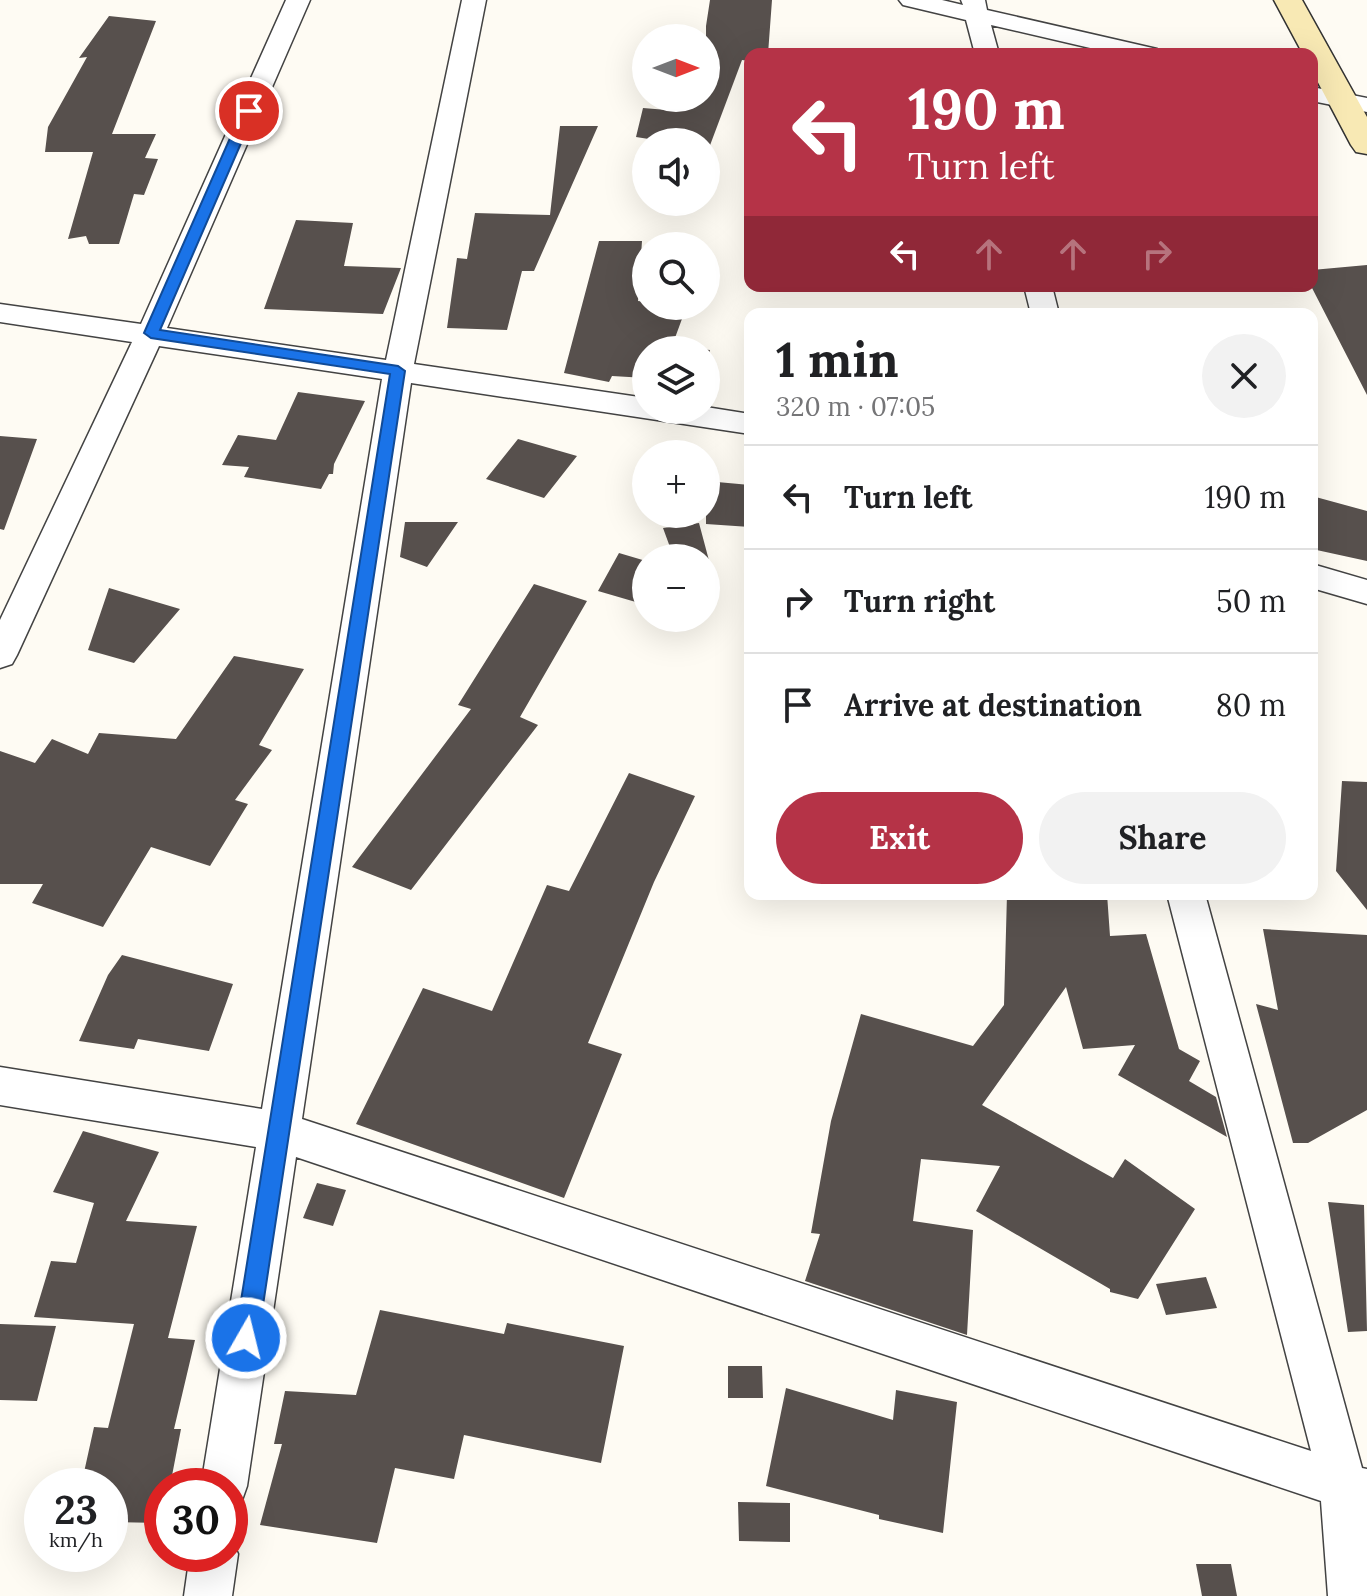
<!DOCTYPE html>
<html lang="en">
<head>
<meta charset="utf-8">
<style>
  :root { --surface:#fff; --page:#f2f2f2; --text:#202124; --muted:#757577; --line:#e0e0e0; --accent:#b53347 }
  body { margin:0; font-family:Lora,serif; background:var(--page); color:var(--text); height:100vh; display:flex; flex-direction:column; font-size:30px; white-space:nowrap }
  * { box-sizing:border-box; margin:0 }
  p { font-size:26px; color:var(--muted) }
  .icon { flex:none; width:44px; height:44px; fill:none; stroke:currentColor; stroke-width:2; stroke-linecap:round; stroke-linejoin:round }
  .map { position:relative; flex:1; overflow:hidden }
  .drawer { position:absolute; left:744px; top:308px; width:574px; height:592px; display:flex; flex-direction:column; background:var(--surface); border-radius:16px; box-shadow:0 8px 32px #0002 }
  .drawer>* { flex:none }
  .banner { position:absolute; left:744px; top:48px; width:574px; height:244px; border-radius:16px; box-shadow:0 8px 32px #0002; background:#b53347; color:#fff; overflow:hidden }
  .needle { width:52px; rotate:90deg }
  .tools { position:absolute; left:632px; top:24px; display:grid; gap:16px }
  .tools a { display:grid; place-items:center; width:88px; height:88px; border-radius:50%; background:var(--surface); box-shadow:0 8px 32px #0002; font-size:40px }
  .speed { position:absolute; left:24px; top:1468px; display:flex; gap:16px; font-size:40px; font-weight:700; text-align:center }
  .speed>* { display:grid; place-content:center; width:104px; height:104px; border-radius:50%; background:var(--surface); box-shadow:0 8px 32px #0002; line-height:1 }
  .speed small { font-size:20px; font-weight:400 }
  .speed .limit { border:12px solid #d22; background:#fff; color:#111 }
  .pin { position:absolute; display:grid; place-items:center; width:68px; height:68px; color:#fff; margin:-34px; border:4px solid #fff; border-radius:50%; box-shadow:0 2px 8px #0007 }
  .me { position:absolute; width:88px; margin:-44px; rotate:8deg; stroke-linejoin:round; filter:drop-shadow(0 0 6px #0008) }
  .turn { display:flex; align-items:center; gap:28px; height:168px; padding:0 32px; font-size:36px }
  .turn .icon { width:104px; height:104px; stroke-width:2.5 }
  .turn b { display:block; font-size:56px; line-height:68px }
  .lanes { display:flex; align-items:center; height:76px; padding:0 32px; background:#0003; justify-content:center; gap:40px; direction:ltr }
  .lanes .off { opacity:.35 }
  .round { display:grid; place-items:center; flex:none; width:84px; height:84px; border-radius:42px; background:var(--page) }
  .summary { display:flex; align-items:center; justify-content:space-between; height:136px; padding:0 32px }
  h1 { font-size:48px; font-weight:800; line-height:60px }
  .action { display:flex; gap:16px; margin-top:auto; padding:16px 32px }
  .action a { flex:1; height:92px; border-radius:48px; background:var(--accent); color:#fff; font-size:32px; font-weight:800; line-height:92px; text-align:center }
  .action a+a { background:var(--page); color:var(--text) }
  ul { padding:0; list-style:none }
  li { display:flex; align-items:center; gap:24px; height:104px; padding:0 32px; border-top:2px solid var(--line) }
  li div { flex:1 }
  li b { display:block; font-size:30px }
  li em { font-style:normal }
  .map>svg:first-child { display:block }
</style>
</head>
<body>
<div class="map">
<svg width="1367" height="1596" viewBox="0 0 1367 1596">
  <rect width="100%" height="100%" fill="#fefbf3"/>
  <path fill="#57504d" d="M710,0H772L768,54H750V61L742,60L709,148L706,142H668L636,137L643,108L667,110L672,98H706V26Z
    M109,16L156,21L112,134H156L145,158L158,159L144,195L134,194L119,244H89L86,236L68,239L93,152H45L48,127L87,57L79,58Z
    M560,126H598L534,271H522L507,330L447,328L457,258L467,259L475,213L550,215Z
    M296,220L353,223L344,266L401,268L383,314L264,309Z
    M599,241H642L638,301L646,302V306L686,308L672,346L710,350L706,367V350H646V378L612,376L609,382L564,373Z
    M1367,265V395L1311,286L1312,270Z
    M298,392L365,401L334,464L333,474H329L321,489L244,477L249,467L222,465L238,435L276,440Z
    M0,436L37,439L4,530L0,529Z
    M518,439L577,456L544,498L486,479Z
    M706,481L750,485V527L706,524Z
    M1312,496L1367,511V561L1312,549Z
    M405,522H458L427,567L400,557Z
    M699,523L711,568L706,579V558H674L663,528Z
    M619,553L646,561V605L598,591Z
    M534,584L587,601L520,717L538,725L411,890L352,867L471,709L458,705Z
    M109,588L180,609L134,663L88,650Z
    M234,656L304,669L259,745L272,750L235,800L248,804L210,866L151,847L103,927L32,903L43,884H0V751L35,763L52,739L88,754L99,733L176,739Z
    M629,773L695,796L654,882L588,1043L622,1054L564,1198L356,1124L423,988L492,1011L547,885L569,891Z
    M1342,781L1367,782V910L1336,871Z
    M1007,894H1107L1110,936L1146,934L1179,1049L1200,1061L1189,1081L1216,1097L1227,1137L1118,1075L1135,1045L1083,1049L1066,987L982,1105L1113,1178L1125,1159L1195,1209L1138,1299L1110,1292V1289L976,1211L1000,1166L921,1159L913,1221L973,1230L967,1335L805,1281L820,1234L811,1233L831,1121L861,1014L973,1046L1004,1005Z
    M1263,929L1367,935V1110L1308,1143H1293L1256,1004L1278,1010Z
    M122,955L233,984L209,1051L138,1039L134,1049L79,1041L108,975Z
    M83,1131L159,1152L126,1221L197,1226L168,1338L195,1340L174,1429H181L170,1486H162V1523L110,1522V1486H81L94,1427L108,1428L134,1324L34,1317L51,1261L76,1263L94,1203L53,1192Z
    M317,1183L346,1190L333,1226L303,1218Z
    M1328,1202L1364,1205L1367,1331L1348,1332Z
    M1206,1277L1217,1308L1166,1315L1156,1284Z
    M380,1310L504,1334L507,1323L624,1346L601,1463L464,1435L454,1479L395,1468L377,1543L260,1525L282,1444H274L285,1391L356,1395Z
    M0,1324L56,1326L37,1401L0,1400Z
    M728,1366H762L763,1398H728Z
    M786,1388L893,1420L896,1390L957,1402L943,1533L879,1519V1515L766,1486Z
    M738,1502L790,1503V1542L739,1541Z
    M1196,1564H1231L1237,1596H1202Z"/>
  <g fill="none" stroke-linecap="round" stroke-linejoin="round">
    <defs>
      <path id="street" d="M286,0H310L167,328L386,360L462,0H486L414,364L646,398V410H706V407L750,414V434L411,383L302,1119L1311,1451L1167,894H1205L1362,1468L1367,1469V1596H1328L1321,1501L296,1157L247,1486L241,1503L230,1507V1486H201L256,1147L0,1105V1067L262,1109L382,379L159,346L17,655L12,664L0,668V620L132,342L0,322V304L141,324Z
        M899,0H942L963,5L961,0H985L987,10L1157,49L1160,54H1116L991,25L999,54H975L966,20L903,5Z
        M1312,87L1367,98V112L1312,101Z
        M1024,286H1052L1059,314H1031Z
        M1312,564L1367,580V604L1312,588Z
        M230,1537L238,1554L232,1596H184L190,1554H230Z"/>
      <path id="secondary" d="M1274,0H1302L1367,117V154L1356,152L1351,145L1312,71V54H1303Z"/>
    </defs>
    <use href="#street" stroke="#434343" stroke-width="3"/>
    <use href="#secondary" stroke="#323232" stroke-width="3"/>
    <use href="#street" fill="#fff" fill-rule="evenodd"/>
    <use href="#secondary" fill="#f8e9b4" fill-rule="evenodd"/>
  </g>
  <path fill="#1a73e8" stroke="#114b97" stroke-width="2" d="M249,107L255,111L160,330L398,366L405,371L258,1338L254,1346L246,1349L238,1346L235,1338L390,374L151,338L144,333L242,111Z"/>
</svg>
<div class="tools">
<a><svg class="needle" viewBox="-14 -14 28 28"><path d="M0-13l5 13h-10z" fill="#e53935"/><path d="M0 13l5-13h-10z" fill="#757577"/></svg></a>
<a><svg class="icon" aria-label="sound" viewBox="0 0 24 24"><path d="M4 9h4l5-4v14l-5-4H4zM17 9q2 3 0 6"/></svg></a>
<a><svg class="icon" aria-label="search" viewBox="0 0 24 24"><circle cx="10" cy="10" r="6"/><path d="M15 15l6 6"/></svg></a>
<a><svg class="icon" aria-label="layers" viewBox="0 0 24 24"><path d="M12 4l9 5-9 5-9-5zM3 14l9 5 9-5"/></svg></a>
<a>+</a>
<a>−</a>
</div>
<div class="speed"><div>23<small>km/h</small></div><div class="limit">30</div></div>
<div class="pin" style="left:249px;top:111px;background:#d93025"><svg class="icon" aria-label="arrive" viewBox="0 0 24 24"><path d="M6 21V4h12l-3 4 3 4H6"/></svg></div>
<svg class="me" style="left:246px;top:1338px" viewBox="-20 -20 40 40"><circle r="17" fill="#1a73e8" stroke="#fff" stroke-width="3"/><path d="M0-11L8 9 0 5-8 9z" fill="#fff"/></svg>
<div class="banner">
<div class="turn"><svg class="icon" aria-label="left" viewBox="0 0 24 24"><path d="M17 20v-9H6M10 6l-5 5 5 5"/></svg><div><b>190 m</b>Turn left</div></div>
<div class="lanes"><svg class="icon" aria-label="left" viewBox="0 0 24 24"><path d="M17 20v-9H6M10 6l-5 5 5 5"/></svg><svg class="icon off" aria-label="ahead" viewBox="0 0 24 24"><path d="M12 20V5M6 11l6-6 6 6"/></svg><svg class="icon off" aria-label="ahead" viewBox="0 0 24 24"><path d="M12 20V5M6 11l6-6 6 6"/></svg><svg class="icon off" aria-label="right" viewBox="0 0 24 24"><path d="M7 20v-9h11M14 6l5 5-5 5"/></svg></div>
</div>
<section class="drawer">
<div class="summary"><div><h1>1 min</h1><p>320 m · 07:05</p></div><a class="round"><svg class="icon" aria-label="close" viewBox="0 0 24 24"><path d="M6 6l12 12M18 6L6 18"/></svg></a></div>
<ul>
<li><svg class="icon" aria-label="left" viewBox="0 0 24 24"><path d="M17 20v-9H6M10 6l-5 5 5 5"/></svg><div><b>Turn left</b></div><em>190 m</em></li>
<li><svg class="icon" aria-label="right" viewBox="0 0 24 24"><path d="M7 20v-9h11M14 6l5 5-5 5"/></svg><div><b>Turn right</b></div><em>50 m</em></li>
<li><svg class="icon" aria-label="arrive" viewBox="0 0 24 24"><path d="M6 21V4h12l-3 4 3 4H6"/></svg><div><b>Arrive at destination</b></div><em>80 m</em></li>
</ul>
<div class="action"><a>Exit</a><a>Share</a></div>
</section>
</div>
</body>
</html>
